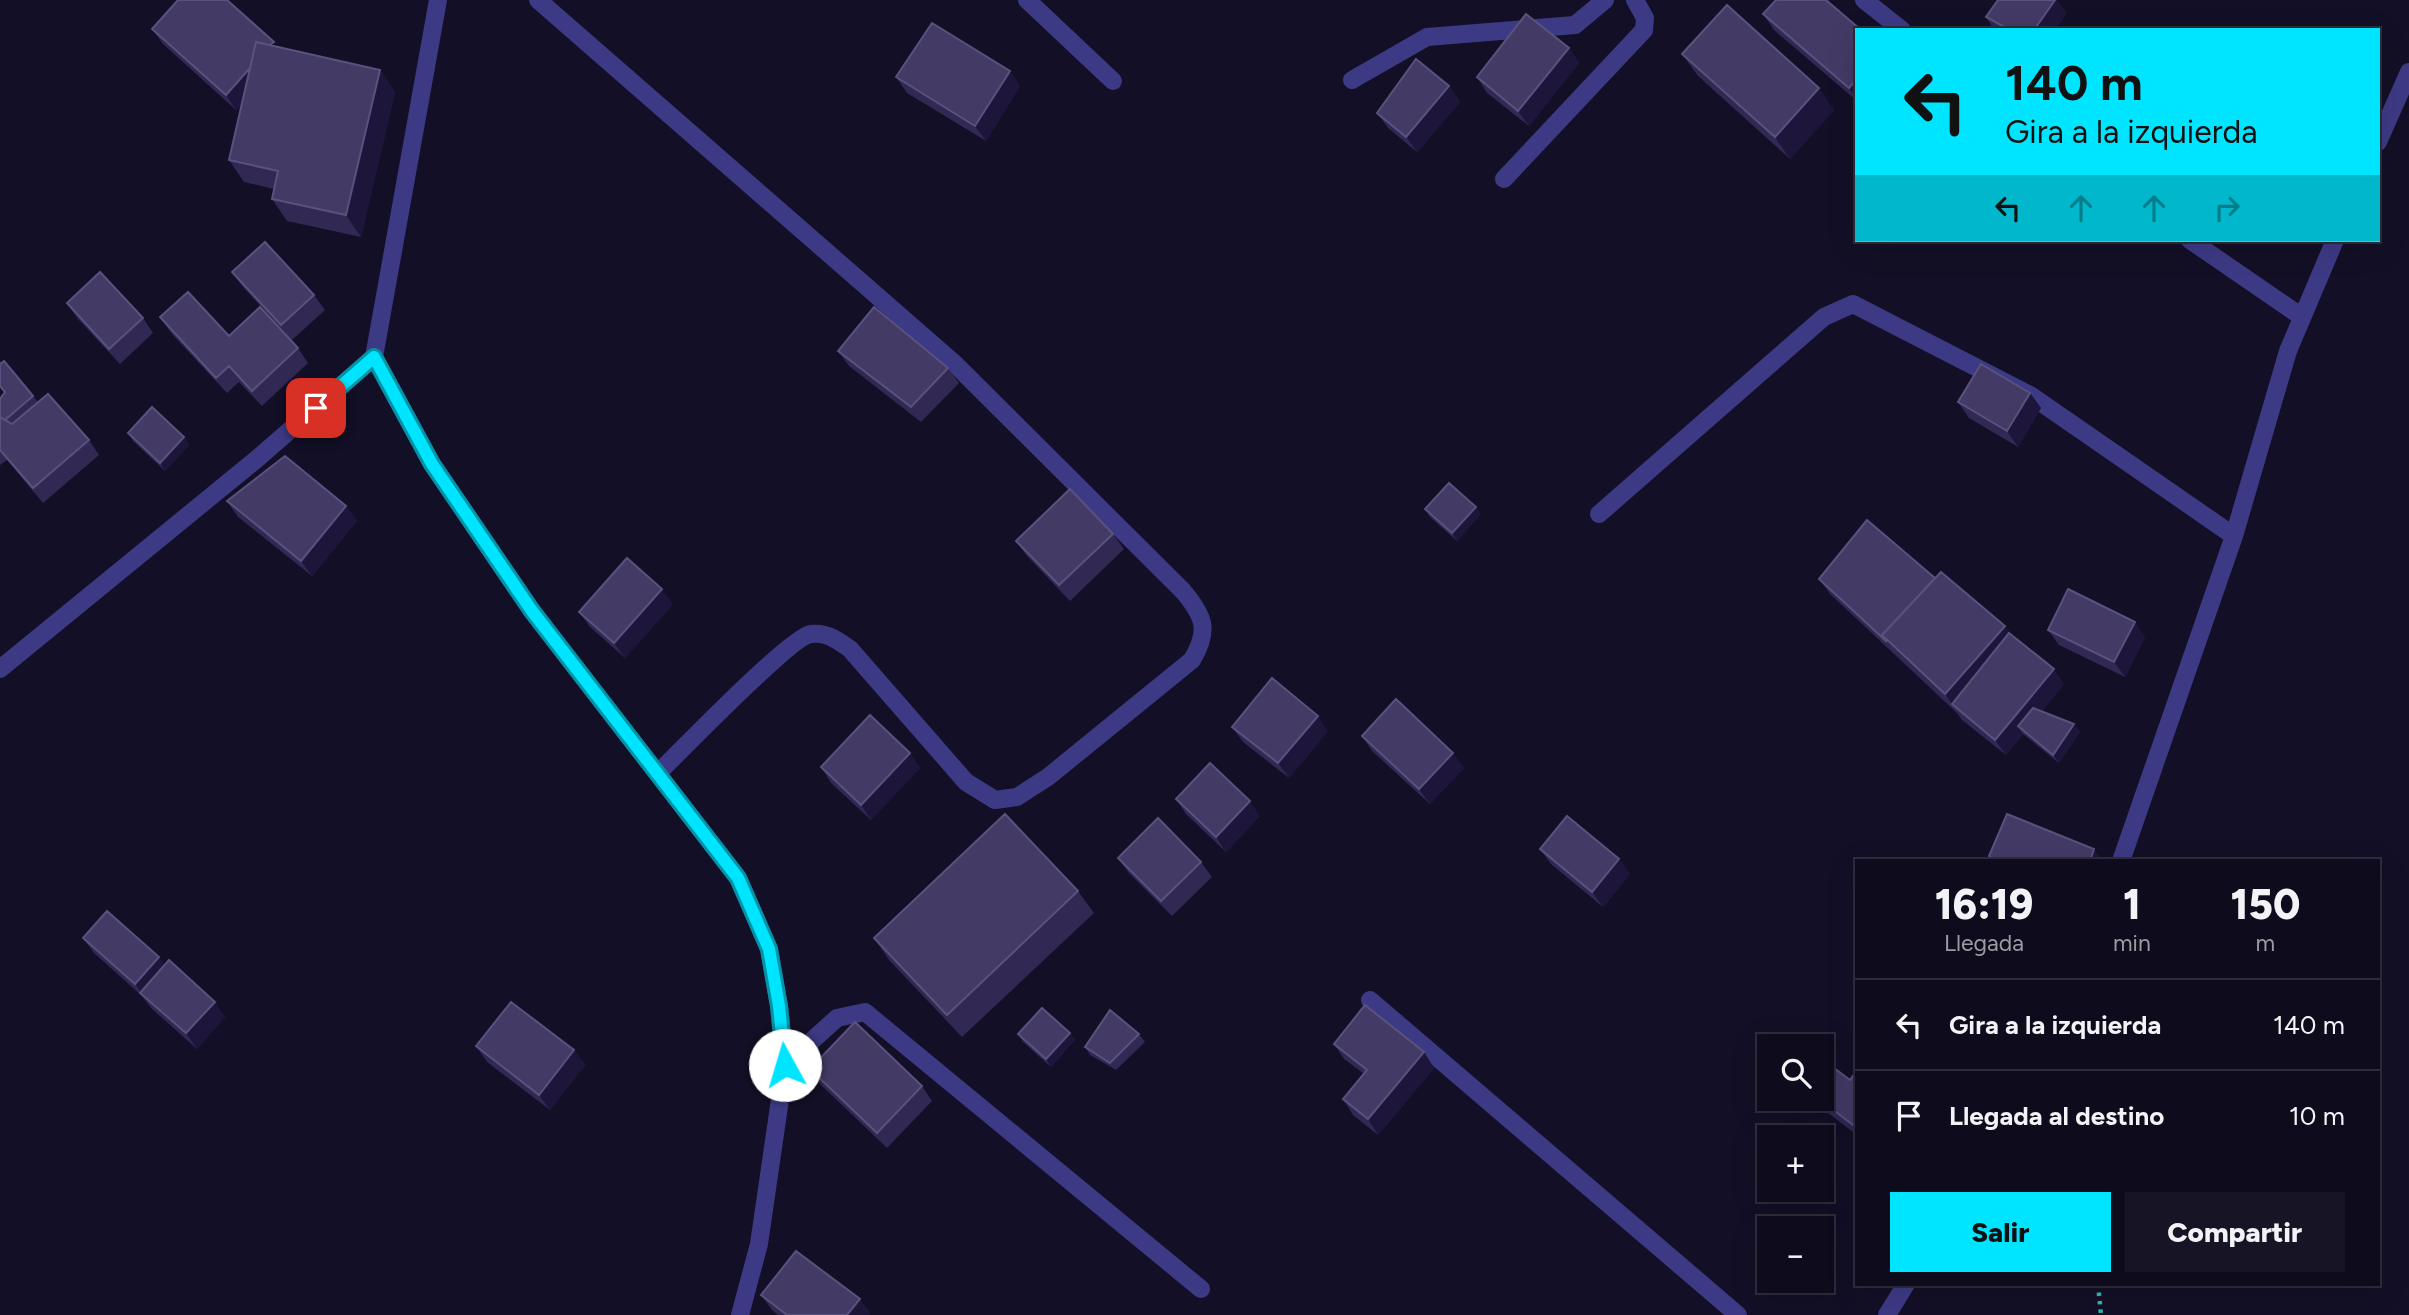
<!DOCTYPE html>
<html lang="es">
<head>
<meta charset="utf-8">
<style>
  :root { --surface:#0e0b1c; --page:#171425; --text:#f1f3f6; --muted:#9b9ba3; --line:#2e2b3b; --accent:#00e5ff }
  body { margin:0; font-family:Figtree,sans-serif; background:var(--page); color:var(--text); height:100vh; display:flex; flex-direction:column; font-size:26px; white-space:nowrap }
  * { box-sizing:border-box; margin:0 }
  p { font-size:23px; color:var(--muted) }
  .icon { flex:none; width:38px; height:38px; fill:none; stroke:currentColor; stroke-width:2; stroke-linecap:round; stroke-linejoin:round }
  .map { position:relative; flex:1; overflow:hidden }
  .sheet { position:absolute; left:1855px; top:859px; width:525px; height:427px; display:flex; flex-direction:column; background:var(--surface); border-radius:0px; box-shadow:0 7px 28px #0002,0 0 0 2px var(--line) }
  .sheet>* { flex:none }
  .guide { position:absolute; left:1855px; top:28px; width:525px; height:214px; border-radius:0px; box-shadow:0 7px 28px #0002,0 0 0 2px var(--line); background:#00e5ff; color:#111; overflow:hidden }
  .fabs { position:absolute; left:1757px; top:1034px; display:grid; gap:14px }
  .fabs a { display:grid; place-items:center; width:77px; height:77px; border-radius:0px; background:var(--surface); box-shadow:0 7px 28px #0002,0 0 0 2px var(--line); font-size:35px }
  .pin { position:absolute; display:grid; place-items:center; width:60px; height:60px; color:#fff; margin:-30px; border-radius:14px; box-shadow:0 4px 10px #0006 }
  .me { position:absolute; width:77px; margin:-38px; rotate:354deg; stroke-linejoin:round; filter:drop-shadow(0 0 5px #0008) }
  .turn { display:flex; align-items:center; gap:24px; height:147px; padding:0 35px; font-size:32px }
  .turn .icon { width:91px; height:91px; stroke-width:2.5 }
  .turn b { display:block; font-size:49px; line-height:60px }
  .lanes { display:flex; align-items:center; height:66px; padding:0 35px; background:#0003; justify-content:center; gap:35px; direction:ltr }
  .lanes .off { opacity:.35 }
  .eta { display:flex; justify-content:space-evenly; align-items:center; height:119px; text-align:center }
  .eta b { font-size:42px; font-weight:800; line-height:49px }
  .button { display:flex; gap:14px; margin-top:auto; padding:14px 35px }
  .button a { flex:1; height:80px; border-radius:0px; background:var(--accent); color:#111; font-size:28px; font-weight:800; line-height:80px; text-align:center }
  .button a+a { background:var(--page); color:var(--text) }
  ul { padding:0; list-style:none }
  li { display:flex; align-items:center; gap:21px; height:91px; padding:0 35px; border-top:2px solid var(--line) }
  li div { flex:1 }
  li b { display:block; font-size:26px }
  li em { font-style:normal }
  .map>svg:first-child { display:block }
</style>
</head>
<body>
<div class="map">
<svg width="2409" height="1315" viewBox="0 0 2409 1315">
  <rect width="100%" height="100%" fill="#130f26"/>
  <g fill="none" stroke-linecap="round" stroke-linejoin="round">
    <path stroke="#2fb8b0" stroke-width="4.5" stroke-dasharray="3.5 5" stroke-linecap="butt" d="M2098,1284L2101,1315"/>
    <path stroke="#3d3a85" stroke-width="18" d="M1504,179L1644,30L1645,18L1635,0
      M1370,1000L1738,1315"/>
    <path stroke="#3d3a85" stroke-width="18" d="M438,0L374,357L432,464L532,611L738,878L769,949L779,1006L785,1065L759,1244L740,1315
      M538,0L954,363L1183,591C1204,616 1210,630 1192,660L1048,777L1017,797L995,800L966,782L850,649C837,640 827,632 811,634C791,636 680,752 658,773
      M1027,0L1113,81
      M1864,0L1902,30
      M1352,80L1427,37L1575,25L1605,0
      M2378,142L2409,72
      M2190,240L2302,317
      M1599,514L1824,317L1853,304L2030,395L2234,536
      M0,669L258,458L374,357
      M2121,861L2234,536L2288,351L2335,240
      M785,1065L837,1018L865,1012L1201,1289
      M1887,1315L1906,1284"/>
  </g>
  <path fill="#312854" d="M2067,13L2055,30H1994L1986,17Z
    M1763,14L1857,30V101L1774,30Z
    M152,29L277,47L380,70L395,92L361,237L287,221L272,199L274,189L244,182L229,160L242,104L236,110L163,44Z
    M1569,48L1579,63L1529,126L1487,93L1477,77Z
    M1682,54L1834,110L1790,159L1698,76Z
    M896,77L1020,86L986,141L907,93Z
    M1449,86L1460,102L1417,152L1388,128L1377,113Z
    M232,272L314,295L325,310L292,340L243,287Z
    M67,303L143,318L153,333L120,364L77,318Z
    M160,317L229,336L298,348L308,363L262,406L239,382L227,393L171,333Z
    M838,351L948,368L959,383L921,422L849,366Z
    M0,364L33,396L38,402L89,440L99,455L43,503L7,460L0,465V399L4,392L0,388Z
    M2030,393L2041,408L2018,447L1969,418L1958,402Z
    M128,433L184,437L189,445L165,471L133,441Z
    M227,501L346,506L357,521L312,576L238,517Z
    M1425,509L1481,514L1457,541L1430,517Z
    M1113,534L1124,549L1070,601L1027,556L1016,541Z
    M1935,578L2009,633L2064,684L2042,711L2074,724L2080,732L2059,763L2023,734L2006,755L1962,720L1957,713L1830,594L1819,579Z
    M673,604L625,658L590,627L579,612Z
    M2048,630L2145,637L2125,677L2059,645Z
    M1232,727L1328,731L1289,778L1243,742Z
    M1362,736L1464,768L1430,804L1372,751Z
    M910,753L920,768L871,820L831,783L821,767Z
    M1176,799L1260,816L1226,852L1186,814Z
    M1540,849L1619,859L1630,874L1603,907L1551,864Z
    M1118,858L1201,862L1212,877L1172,916L1129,873Z
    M1078,891L1094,913L962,1037L889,960L874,938Z
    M83,938L165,965L225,1017L197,1049L151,1008L142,996L94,953Z
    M1070,1033L1075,1040L1051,1067L1023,1042L1018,1034Z
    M1139,1034L1145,1042L1116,1070L1090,1055L1085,1047Z
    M1334,1044L1424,1052L1434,1068L1378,1135L1353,1115L1343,1099L1364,1074L1344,1059Z
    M476,1046L574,1050L585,1065L550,1110L487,1062Z
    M810,1069L922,1086L932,1101L887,1148L821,1085Z
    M1857,1070V1135L1819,1106L1814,1099H1822L1850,1080Z
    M761,1295L860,1299L870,1314L778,1315L772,1310Z"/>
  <path fill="#1d163a" d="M2055,0H2057L2067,13L2055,30H2034Z
    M1569,48L1579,63L1529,126L1518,111Z
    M259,58L269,73L236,110L226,95Z
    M380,70L395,92L361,237L346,215Z
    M1010,71L1020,86L986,141L975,126Z
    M1857,79V99L1849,88Z
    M1449,86L1460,102L1417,152L1406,137Z
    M1819,88L1834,110L1790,159L1775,137Z
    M2030,393L2041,408L2018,447L2007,431Z
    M184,437L189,445L165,471L160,463Z
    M346,506L357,521L312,576L301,561Z
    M1476,507L1481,514L1457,541L1452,533Z
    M662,589L673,604L625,658L614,643Z
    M2135,622L2145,637L2125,677L2114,662Z
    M2005,626L2020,648L1954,707L1945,694Z
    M2054,669L2064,684L2025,732L2018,726L2023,734L2006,755L1995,740Z
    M1318,716L1328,731L1289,778L1278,763Z
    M2074,724L2080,732L2059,763L2053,755Z
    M910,753L920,768L871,820L861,805Z
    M1453,753L1464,768L1430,804L1419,789Z
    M1250,801L1260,816L1226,852L1216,837Z
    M2094,849L2103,861H2090Z
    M1619,859L1630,874L1603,907L1592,892Z
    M159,957L170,972L144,996L135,984Z
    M215,1002L225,1017L197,1049L186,1033Z
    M1070,1033L1075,1040L1051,1067L1046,1059Z
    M574,1050L585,1065L550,1110L539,1095Z
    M1424,1052L1434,1068L1378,1135L1368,1119Z
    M860,1299L870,1315H847Z"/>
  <path fill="#433a66" stroke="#5a527e" stroke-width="2" d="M178,0H227L274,42L270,45L256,42L250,68L226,95L152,29Z
    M1776,0H1826L1861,30H1857V79L1849,88L1763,14Z
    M1998,0H2055L2034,30H2010L1986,17Z
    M1727,5L1819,88L1775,137L1682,54Z
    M1526,14L1569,48L1518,111L1477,77Z
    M932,23L1010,71L975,126L896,77Z
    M256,42L380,70L346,215L272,199L278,171L229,160Z
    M1416,59L1449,86L1406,137L1377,113Z
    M265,242L314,295L281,325L232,272Z
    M100,272L143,318L109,349L67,303Z
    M188,292L229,336L260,307L298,348L252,391L229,366L216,378L160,317Z
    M874,307L948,368L911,407L838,351Z
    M4,361L33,396L5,420L0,417V399L5,392L0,386V364Z
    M1981,364L2030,393L2007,431L1958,402Z
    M48,394L89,440L33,488L0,450V417L12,424Z
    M152,407L184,437L160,463L128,433Z
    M285,456L346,506L301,561L227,501Z
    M1449,483L1476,507L1452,533L1425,509Z
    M1070,489L1113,534L1059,585L1016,541Z
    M1867,520L1935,578L1882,635L1887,642L1819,579Z
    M627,558L662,589L614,643L579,612Z
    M1941,572L2005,626L1945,694L1882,635Z
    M2068,589L2135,622L2114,662L2048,630Z
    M2009,633L2054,669L1995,740L1952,704Z
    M1272,678L1318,716L1278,763L1232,727Z
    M1396,699L1453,753L1419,789L1362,736Z
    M2033,708L2074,724L2053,755L2018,726Z
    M870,715L910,753L861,805L821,767Z
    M1210,763L1250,801L1216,837L1176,799Z
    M1005,814L1078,891L947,1015L874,938Z
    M2007,814L2094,849L2090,861H1996L1989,856Z
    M1567,816L1619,859L1592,892L1540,849Z
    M1158,818L1201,862L1161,901L1118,858Z
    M107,911L159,957L135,984L83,938Z
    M169,960L215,1002L186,1033L140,993Z
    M511,1002L574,1050L539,1095L476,1046Z
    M1365,1005L1424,1052L1368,1119L1343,1099L1367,1070L1334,1044Z
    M1042,1008L1070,1033L1046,1059L1018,1034Z
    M1110,1010L1139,1034L1110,1063L1085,1047Z
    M855,1022L922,1086L877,1133L810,1069Z
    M1830,1065L1850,1080L1857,1070V1128L1819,1099H1822V1075Z
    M796,1251L860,1299L847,1315H787L761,1295Z"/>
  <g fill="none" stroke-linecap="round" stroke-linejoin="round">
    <defs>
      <path id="route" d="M316,408L374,357L432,464L532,611L738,878L769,949L779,1006L785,1065"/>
    </defs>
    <use href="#route" stroke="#0095a6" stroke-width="18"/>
    <use href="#route" stroke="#00e5ff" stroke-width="12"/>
  </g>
</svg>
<div class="fabs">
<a><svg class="icon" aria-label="search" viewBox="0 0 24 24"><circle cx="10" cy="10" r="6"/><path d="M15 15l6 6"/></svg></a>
<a>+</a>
<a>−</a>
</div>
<div class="pin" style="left:316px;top:408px;background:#d93025"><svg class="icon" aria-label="arrive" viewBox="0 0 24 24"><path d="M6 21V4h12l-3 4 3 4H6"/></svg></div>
<svg class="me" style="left:785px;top:1065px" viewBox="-20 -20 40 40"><circle r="19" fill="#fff"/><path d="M0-13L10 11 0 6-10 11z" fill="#00e5ff"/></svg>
<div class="guide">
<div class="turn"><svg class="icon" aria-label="left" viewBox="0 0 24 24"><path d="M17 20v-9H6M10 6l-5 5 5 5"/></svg><div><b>140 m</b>Gira a la izquierda</div></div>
<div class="lanes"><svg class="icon" aria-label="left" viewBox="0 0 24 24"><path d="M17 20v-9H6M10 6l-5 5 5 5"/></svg><svg class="icon off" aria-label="ahead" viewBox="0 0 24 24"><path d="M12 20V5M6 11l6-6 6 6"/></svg><svg class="icon off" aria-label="ahead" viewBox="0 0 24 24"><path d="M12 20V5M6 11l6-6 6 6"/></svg><svg class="icon off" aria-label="right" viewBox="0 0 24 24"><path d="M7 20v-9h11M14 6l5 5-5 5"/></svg></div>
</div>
<section class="sheet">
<div class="eta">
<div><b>16:19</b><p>Llegada</p></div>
<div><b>1</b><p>min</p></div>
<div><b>150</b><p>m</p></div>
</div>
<ul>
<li><svg class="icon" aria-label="left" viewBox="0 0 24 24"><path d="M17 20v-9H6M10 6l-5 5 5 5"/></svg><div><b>Gira a la izquierda</b></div><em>140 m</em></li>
<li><svg class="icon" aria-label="arrive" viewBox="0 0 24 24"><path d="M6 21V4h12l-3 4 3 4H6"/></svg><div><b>Llegada al destino</b></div><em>10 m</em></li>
</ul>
<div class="button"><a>Salir</a><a>Compartir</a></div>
</section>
</div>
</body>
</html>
